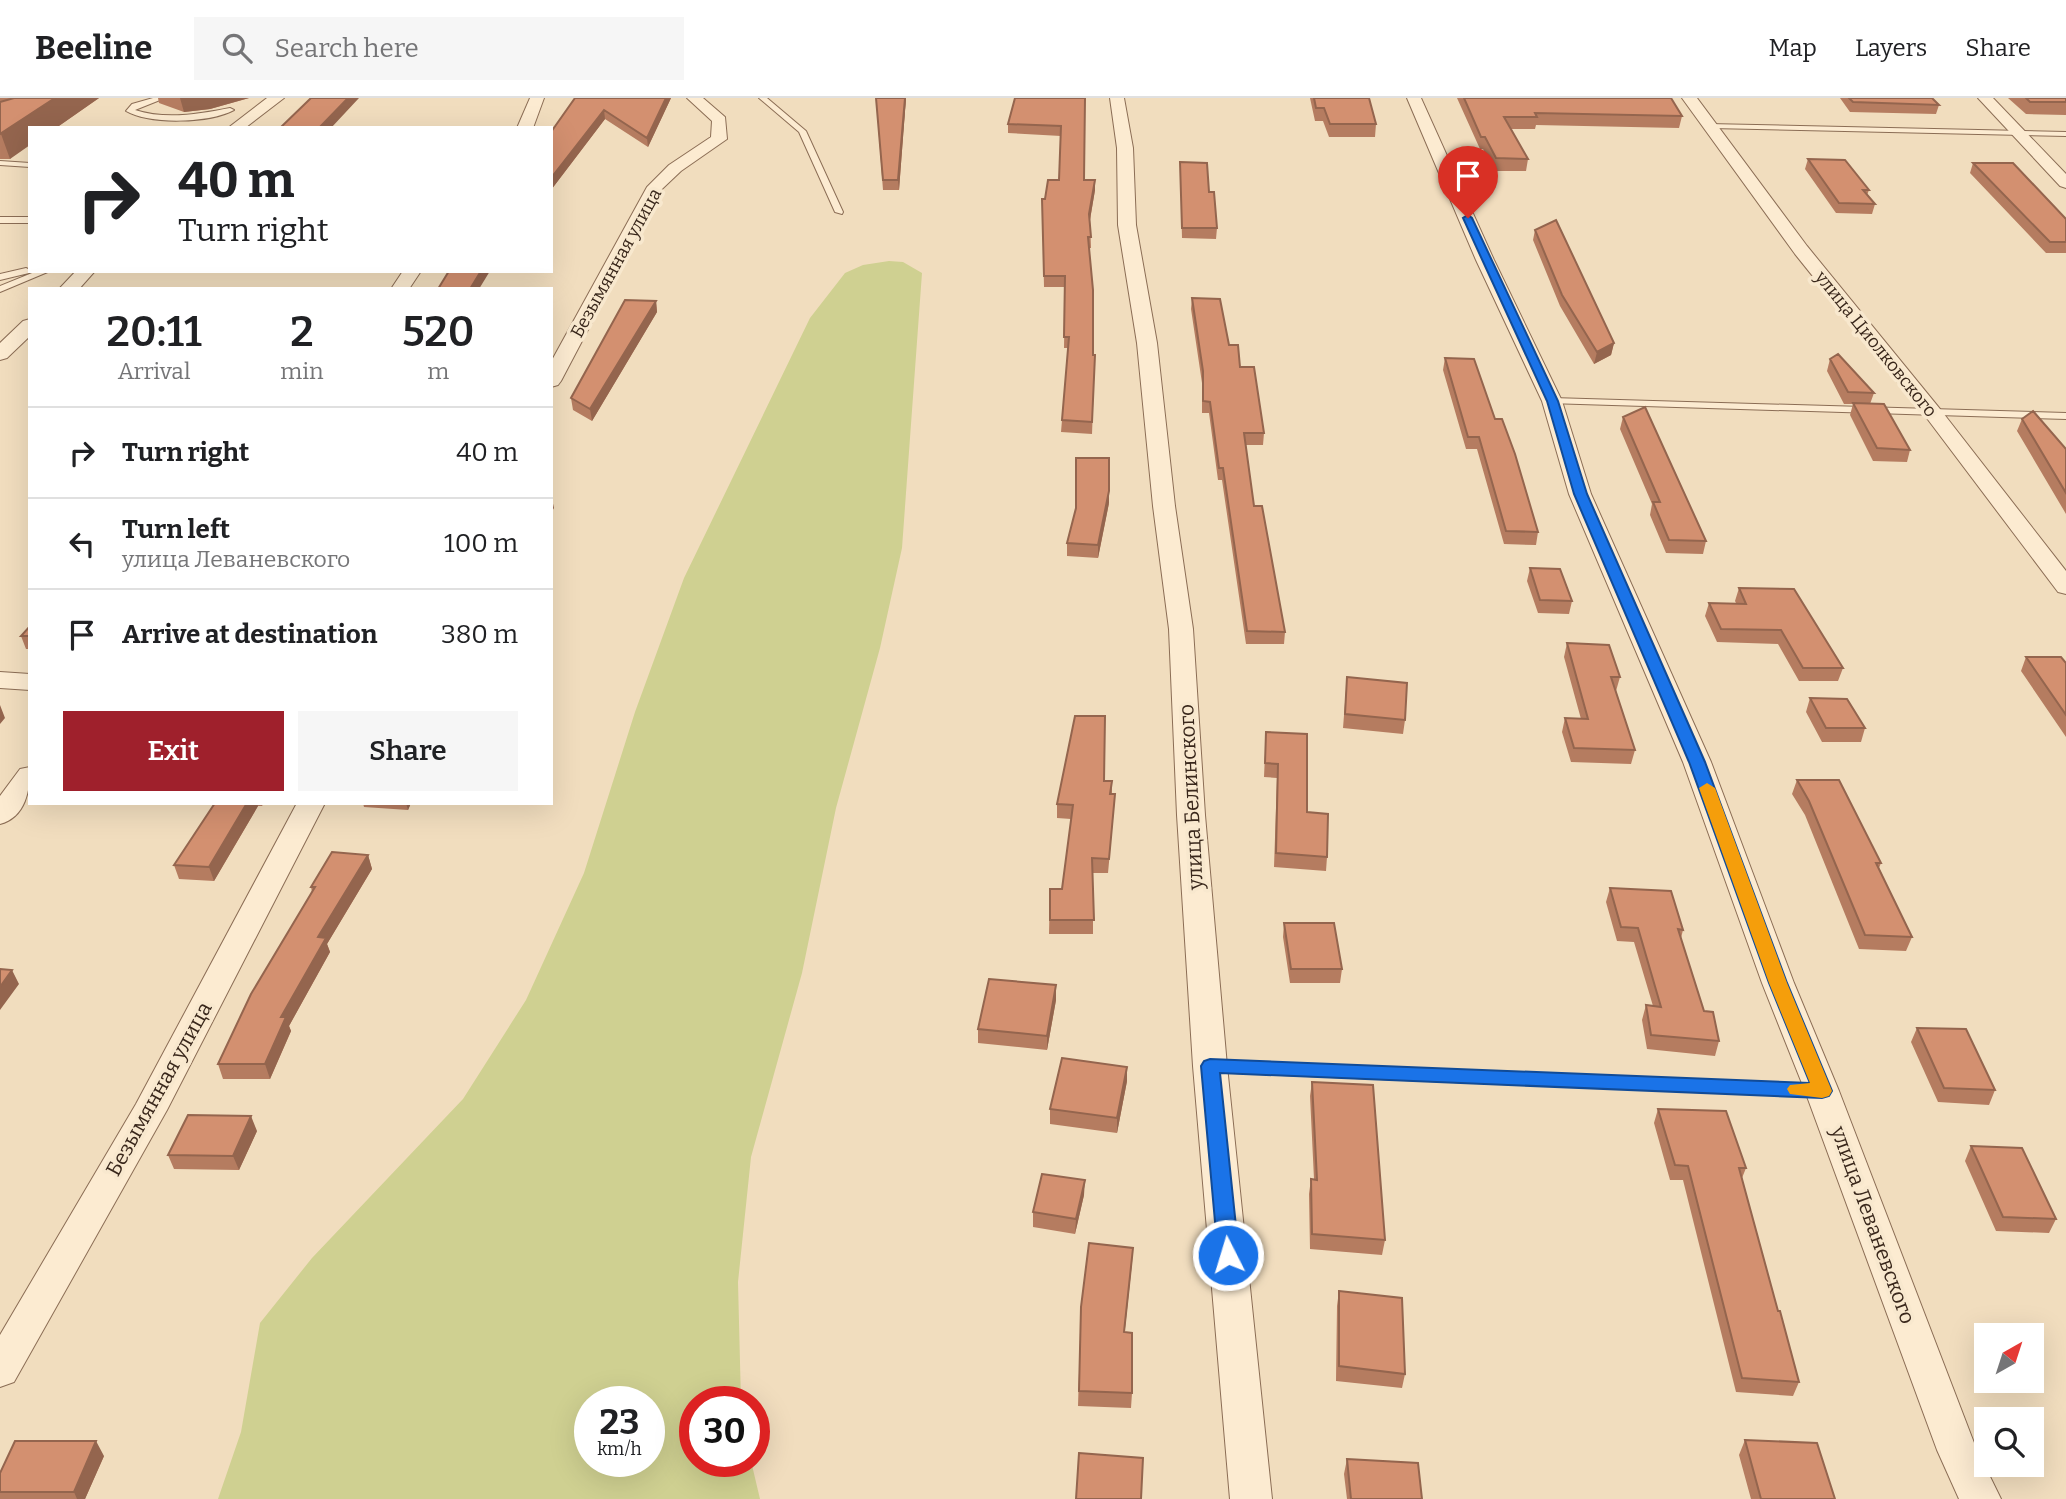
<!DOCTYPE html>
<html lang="en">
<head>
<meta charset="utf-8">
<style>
  :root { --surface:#fff; --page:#f6f6f6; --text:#202124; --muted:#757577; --line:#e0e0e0; --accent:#9f202c }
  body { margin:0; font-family:Bitter,serif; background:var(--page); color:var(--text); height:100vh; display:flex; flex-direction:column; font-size:26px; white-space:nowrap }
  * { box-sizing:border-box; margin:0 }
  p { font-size:23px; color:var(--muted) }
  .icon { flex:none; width:38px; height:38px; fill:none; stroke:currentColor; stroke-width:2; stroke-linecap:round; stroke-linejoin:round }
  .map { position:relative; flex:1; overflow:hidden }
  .panel { position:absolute; left:28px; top:189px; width:525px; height:518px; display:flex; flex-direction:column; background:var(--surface); border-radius:0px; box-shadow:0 7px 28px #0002 }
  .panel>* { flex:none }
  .top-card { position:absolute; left:28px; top:28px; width:525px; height:147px; border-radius:0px; box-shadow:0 7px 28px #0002; background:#fff; color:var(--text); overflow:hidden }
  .needle { width:46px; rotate:39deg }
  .controls { position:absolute; left:1974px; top:1225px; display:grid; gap:14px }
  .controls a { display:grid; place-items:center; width:70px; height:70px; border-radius:0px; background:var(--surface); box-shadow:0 7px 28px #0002; font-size:35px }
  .speed { position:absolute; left:574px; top:1288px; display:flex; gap:14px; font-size:35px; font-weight:700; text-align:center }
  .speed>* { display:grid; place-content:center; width:91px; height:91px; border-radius:50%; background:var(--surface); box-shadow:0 7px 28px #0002; line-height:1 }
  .speed small { font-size:18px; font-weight:400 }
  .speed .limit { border:10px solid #d22; background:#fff; color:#111 }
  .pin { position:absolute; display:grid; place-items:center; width:60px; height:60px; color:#fff; margin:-72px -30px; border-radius:50% 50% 50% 0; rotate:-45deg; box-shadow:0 0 7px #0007 }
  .pin .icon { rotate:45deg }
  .me { position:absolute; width:77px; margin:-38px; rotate:355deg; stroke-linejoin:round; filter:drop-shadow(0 0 5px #0008) }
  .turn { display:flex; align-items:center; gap:24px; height:147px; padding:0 35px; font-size:32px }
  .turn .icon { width:91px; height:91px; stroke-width:2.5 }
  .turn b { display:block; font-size:49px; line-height:60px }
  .eta { display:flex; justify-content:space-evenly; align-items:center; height:119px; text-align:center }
  .eta b { font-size:42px; font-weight:600; line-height:49px }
  .primary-button { display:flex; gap:14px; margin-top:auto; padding:14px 35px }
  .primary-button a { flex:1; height:80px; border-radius:0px; background:var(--accent); color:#fff; font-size:28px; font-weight:600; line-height:80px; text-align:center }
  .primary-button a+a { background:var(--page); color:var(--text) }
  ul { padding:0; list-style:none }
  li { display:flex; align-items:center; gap:21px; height:91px; padding:0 35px; border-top:2px solid var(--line) }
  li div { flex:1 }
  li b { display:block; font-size:26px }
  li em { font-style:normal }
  header { display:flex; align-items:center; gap:42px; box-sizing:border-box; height:98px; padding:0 35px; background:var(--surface); border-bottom:2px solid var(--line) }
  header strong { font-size:33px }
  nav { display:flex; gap:38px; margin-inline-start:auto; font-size:24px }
  .search { width:490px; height:63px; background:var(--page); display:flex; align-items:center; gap:18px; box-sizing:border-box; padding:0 24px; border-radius:0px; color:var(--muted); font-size:26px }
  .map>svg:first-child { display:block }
</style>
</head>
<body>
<header>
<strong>Beeline</strong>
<div class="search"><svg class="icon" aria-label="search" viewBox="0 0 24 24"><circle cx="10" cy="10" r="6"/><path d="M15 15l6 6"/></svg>Search here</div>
<nav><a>Map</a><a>Layers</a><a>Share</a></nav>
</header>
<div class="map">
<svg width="2066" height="1401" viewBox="0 0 2066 1401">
  <rect width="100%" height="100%" fill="#f1ddbe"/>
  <path fill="#cfd091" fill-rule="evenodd" d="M889,163L903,164L922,175L902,450L880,550L836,710L802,875L751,1059L738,1184L741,1304H695V1363H751L760,1401H218L241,1334L260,1225L312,1160L463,1001L526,902L584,775L635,614L684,480L810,220L845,175L863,167ZM590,1304H649V1363H590Z"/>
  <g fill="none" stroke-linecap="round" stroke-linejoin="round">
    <defs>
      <path id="lane" d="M153,0H165L135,12C166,22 199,16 230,10L234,12C210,25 150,27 126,13L132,6Z
        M759,0H767L806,33L843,114L842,116L835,114L799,34Z
        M1708,26L2066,34V38L1711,30H1708Z
        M0,63L30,65V69L0,67Z
        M0,119H30V125H0Z
        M26,170L30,172L29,175L0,182V176Z
        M37,173H50L0,194V188Z
        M1552,300L2066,315V321L1548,305V301Z
        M1210,962L1821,987L1827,989L1829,993L1827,997L1821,999L1210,974L1204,972L1202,968L1204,964Z"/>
      <path id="street" d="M267,0H284L245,30H228Z
        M530,0H544L533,30H517Z
        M687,0H703L725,19L727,41L681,73L662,91L561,283L558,287L551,289V264L647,89L669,67L711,39L712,23Z
        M1110,0H1124L1133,50L1136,127L1157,245L1175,408L1193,531L1205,717L1227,968L1272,1401H1230L1193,968L1177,717L1169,531L1153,408L1137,245L1118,127L1117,50Z
        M1407,0H1421L1494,162L1562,303L1591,396L1711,664L1794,885L1839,993L1976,1350L2001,1401H1959L1937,1352L1805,993L1762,885L1683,664L1569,396L1542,303L1476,162Z
        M1682,0H1697L1807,148L1940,311L2066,473V496L2058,494L1926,319L1795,156Z
        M1978,0H1993L2066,76V90L2060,88Z
        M76,173H95L79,191H59Z
        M403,173H421L409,191H391Z
        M30,221V238L7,260L0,262V245L23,223Z
        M0,574L30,576V592L0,590Z
        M30,669C30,692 26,719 0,726V698L20,671Z
        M297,705H325L167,1012L14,1284L0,1289V1237L136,1006Z"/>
    </defs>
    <use href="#lane" stroke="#8b6d55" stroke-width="2"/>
    <use href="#street" stroke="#8b6d55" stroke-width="2"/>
    <use href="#lane" fill="#fcebd1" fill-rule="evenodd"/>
    <use href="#street" fill="#fcebd1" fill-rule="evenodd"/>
  </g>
  <path fill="#b57c60" d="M0,0H99L56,30H30L10,61H0Z
    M158,0H249L210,11L184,14L159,5Z
    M575,0H671L648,49L605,21L551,92V34Z
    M876,0H906L899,92H883Z
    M1085,0L1084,82L1095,92L1090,122L1091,150H1089L1093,257H1095L1092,336L1061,334L1068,250H1064L1065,189H1044L1042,101H1045L1059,82L1061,38L1008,35V26Z
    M1310,0H1369L1376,26L1375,39H1329L1323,23H1315Z
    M1457,0H1671L1682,18L1679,30L1536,27L1535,31H1511L1528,61L1526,73H1494L1483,51H1480Z
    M1840,0H1932L1939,7L1936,16L1850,14Z
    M2008,0H2066V17L2026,16Z
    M1808,61L1869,92L1867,97L1875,106L1872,116L1836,115L1805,71Z
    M1180,64L1209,94L1217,130L1216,141L1182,140Z
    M1973,65L2066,121V155H2046L1970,75Z
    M1535,132L1614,245L1611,257L1594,266L1560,208L1533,142Z
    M1192,200L1229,247L1240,269L1264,335L1263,347H1246L1254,408L1285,534L1284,546H1246L1222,382H1218L1209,315H1202V285L1191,211Z
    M656,203L657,214L592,323L573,312L571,300Z
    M1445,260L1495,321L1538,434L1536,447L1504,446L1477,351H1466L1443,272Z
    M1830,261L1874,295L1870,306L1910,352L1907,364L1873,363L1850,317L1853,306H1844L1827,273Z
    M1623,319L1706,443L1703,456L1666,455L1650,417L1652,406L1620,331Z
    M2022,321L2066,351V416L2017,333Z
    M1109,405L1098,460L1067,458V445Z
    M1530,470L1572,503L1569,516L1538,515L1527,483Z
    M1739,490L1843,570L1838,583H1799L1778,546L1717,544L1705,518L1709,505H1736L1735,503Z
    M30,528V551H26L21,538Z
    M1567,545L1620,579L1616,593L1635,652L1631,666L1571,664L1562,634L1565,620L1581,621L1564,559Z
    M2026,559L2066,565V639L2021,573Z
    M1347,579L1405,622L1403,636L1343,630Z
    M1810,600L1865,630L1861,644H1822L1806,614Z
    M1266,634L1307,714L1327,759L1326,773L1274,769L1277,680L1264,679Z
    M1797,682L1881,765L1879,770L1912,839L1906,853L1859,851L1805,717L1792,696Z
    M1104,683H1112V696H1115L1114,710L1108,775H1093V836H1049L1050,791H1062L1071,721L1057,720V706Z
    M215,705H264L262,708H258L214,783L179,781L174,767Z
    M363,705H411L408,712L364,709Z
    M368,757L372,771L327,846L330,854L289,928L291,933L270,981H223L218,966L312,794L311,789Z
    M1610,790L1683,832L1681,840L1704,913L1719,943L1715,958L1647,951L1642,922L1646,907L1653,908L1634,844L1617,843L1606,804Z
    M1284,825L1342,871L1340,885H1290L1283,839Z
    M1056,887V902L1047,952L978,945V931Z
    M1917,930L1995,992L1989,1007L1938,1004L1911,944Z
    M1127,983L1117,1035L1050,1026V1011Z
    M1312,984L1385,1142L1382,1157L1310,1151L1309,1096L1311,1081H1314L1310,998Z
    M1658,1011L1746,1070L1742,1080L1778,1213L1799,1284L1793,1298L1736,1294L1683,1082H1670L1654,1025Z
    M257,1033L239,1072L174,1071L168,1057Z
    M1971,1048L2056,1121L2049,1135L1996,1133L1965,1063Z
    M1084,1097L1075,1136L1033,1129V1114Z
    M1133,1150L1124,1234L1132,1295L1131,1310L1078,1308L1081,1209Z
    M1339,1193L1405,1276L1402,1290L1336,1283L1337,1208Z
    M1745,1342L1835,1401H1751L1739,1357Z
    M104,1358L85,1401H0V1375Z
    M1347,1361L1422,1401H1347L1344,1376Z"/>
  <path fill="#94654e" d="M55,0H99L56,30H30V47L10,61L1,36Z
    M180,0H249L210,11L184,14Z
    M348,0H359L331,30H319Z
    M666,0H671L648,49L647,40Z
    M905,0H906L899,92L898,82Z
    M604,12L605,21L551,92V80Z
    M1095,82V92L1089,127V116Z
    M481,173H490L479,191H470Z
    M656,203L657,214L592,323L590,311Z
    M1614,245L1611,257L1594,266L1597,254Z
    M1109,393V405L1098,460V447Z
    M551,397L554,410L551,415Z
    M0,607L5,620L0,626Z
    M247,705H257L258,708L214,783L209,769Z
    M406,705H411L408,712Z
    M368,757L372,771L327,846L330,854L289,928L291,933L270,981L265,966L281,919L318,839Z
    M12,872L19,886L0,912V889Z
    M1056,887V902L1047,952V938Z
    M1127,969V983L1117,1035V1020Z
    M251,1018L257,1033L239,1072L233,1058Z
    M1085,1082L1084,1097L1075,1136L1076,1121Z
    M1133,1150L1132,1165L1123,1249L1124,1234Z
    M96,1343L104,1358L85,1401H77L74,1394Z"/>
  <path fill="#d39070" stroke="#94654e" stroke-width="2" d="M14,0H55L0,36V4Z
    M311,0H348L319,30H280Z
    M575,0H666L647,40L604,12L551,80V34Z
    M876,0H905L898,82H883Z
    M1015,0H1085L1084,82H1095L1089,116L1091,139H1088L1093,192V257H1095L1092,324L1062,322L1069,239H1064L1065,178H1044L1042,101H1045L1048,82H1059L1061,28L1008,26Z
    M1314,0H1369L1376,26H1330L1324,10H1316Z
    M1464,0H1671L1682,18L1535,15L1537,19H1504L1528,61L1496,60L1485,39H1481Z
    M1849,0H1932L1939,7L1853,4Z
    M2026,0H2066V4H2030Z
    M1808,61L1845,62L1869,92H1863L1875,106L1839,105Z
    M1180,64L1207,65L1209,94H1214L1217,130H1182Z
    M1973,65H2013L2066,121V144H2050Z
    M1556,122L1614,245L1597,254L1562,197L1535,132Z
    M449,173H481L470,191H438Z
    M1192,200L1220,201L1229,247H1238L1240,269H1254L1264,335H1244L1254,408H1262L1285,534L1247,533L1223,370H1219L1210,304L1203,303V273Z
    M625,202L656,203L590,311L571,300Z
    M1838,256L1874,295L1848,294L1830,261Z
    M1445,260L1474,261L1495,321H1502L1515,356L1538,434L1506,433L1479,339H1468Z
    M1853,305L1884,306L1910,352L1877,350Z
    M1645,309L1706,443L1669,442L1653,404H1660L1623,319Z
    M2033,313L2066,351V395L2022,321Z
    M1076,360H1109V393L1098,447L1067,445L1076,410Z
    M1530,470L1560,471L1572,503L1540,502Z
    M1739,490L1794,491L1843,570H1803L1781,532L1721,531L1709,505L1746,506Z
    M30,528V538H21Z
    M1567,545L1609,547L1620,579H1611L1635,652L1574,650L1565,620L1588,621Z
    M2026,559H2061L2066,565V617Z
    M1347,579L1407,585L1405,622L1345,616Z
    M1810,600L1847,601L1865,630H1826Z
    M1075,618H1105L1104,683H1112L1110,696H1115L1109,761L1092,760L1094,822H1050V791H1062L1073,707L1057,706Z
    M1266,634L1307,636V714L1328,716L1327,759L1276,755L1278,666L1265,665Z
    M1797,682H1839L1881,765H1876L1912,839L1865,837L1809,703Z
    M215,705H247L209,769L174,767Z
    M332,754L368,757L318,839L326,840L281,919H286L265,966H218L251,896L315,789H311Z
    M1610,790L1671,793L1683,832L1678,831L1704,913L1713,914L1719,943L1651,937L1646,907L1661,909L1638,830L1621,829Z
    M1284,825H1334L1342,871H1291Z
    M0,871L12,872L0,889Z
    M989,881L1056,887L1047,938L978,931Z
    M1917,930L1966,931L1995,992L1944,990Z
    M1062,960L1127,969L1117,1020L1050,1011Z
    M1312,984L1373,987L1385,1142L1312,1136L1311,1081L1317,1082Z
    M1658,1011L1726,1013L1746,1070H1739L1778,1213H1780L1799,1284L1742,1280L1688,1068L1675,1067Z
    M188,1017L251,1018L233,1058L168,1057Z
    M1971,1048L2022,1050L2056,1121L2003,1119Z
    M1042,1076L1085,1082L1076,1121L1033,1114Z
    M1089,1145L1133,1150L1124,1234L1132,1235V1295L1079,1293L1081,1209Z
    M1339,1193L1402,1200L1405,1276L1339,1268Z
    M1745,1342L1817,1345L1835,1401H1761Z
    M15,1343H96L74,1394H0V1375Z
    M1079,1355L1143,1360L1141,1401H1076Z
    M1347,1361L1418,1365L1422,1401H1351Z"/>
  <path fill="#1a73e8" stroke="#114b97" stroke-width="2" d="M1468,117L1472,120L1558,303L1587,396L1705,664L1787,885L1832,993L1829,998L1822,1000L1220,975L1239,1157L1236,1163L1228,1166L1221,1163L1218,1157L1201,968L1204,963L1210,961L1810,985L1769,885L1689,664L1574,396L1547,303L1463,120Z"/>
  <path fill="#f59e0b" d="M1707,685L1715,690L1787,885L1832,993L1829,998L1822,1000L1790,996L1787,991L1790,987L1810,985L1769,885L1699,690Z"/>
  <g text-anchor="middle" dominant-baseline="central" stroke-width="7" stroke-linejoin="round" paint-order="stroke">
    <g font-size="18" fill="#39271b" stroke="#f8e8ce">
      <text transform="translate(616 165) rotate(-61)">Безымянная улица</text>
      <text transform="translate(1876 246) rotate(51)">улица Циолковского</text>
    </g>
    <g font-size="21" fill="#39271b" stroke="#f8e8ce">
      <text transform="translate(1191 699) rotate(-93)">улица Белинского</text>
      <text transform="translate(159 991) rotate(-61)">Безымянная улица</text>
      <text transform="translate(1873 1127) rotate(70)">улица Леваневского</text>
    </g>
  </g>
</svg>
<div class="controls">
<a><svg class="needle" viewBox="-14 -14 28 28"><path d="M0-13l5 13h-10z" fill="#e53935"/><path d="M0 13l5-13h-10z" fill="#757577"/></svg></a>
<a><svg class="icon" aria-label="search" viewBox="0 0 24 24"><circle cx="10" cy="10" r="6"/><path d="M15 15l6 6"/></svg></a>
</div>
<div class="speed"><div>23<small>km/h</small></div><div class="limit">30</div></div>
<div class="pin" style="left:1468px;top:120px;background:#d93025"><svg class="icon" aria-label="arrive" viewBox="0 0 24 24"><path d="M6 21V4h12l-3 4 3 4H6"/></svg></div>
<svg class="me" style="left:1228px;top:1157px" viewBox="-20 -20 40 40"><circle r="17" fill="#1a73e8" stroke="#fff" stroke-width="3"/><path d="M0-11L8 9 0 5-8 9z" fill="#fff"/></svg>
<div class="top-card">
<div class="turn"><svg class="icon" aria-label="right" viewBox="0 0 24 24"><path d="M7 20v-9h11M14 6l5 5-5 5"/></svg><div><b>40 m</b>Turn right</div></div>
</div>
<section class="panel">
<div class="eta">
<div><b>20:11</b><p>Arrival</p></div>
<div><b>2</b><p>min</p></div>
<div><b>520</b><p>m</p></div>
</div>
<ul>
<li><svg class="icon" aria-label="right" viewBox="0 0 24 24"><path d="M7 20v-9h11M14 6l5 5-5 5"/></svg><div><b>Turn right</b></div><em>40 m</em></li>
<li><svg class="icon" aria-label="left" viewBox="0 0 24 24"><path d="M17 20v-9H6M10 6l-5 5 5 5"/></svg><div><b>Turn left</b><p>улица Леваневского</p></div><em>100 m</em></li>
<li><svg class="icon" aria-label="arrive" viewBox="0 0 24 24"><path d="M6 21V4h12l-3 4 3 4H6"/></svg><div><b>Arrive at destination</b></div><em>380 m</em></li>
</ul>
<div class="primary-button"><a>Exit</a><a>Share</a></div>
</section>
</div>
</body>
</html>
